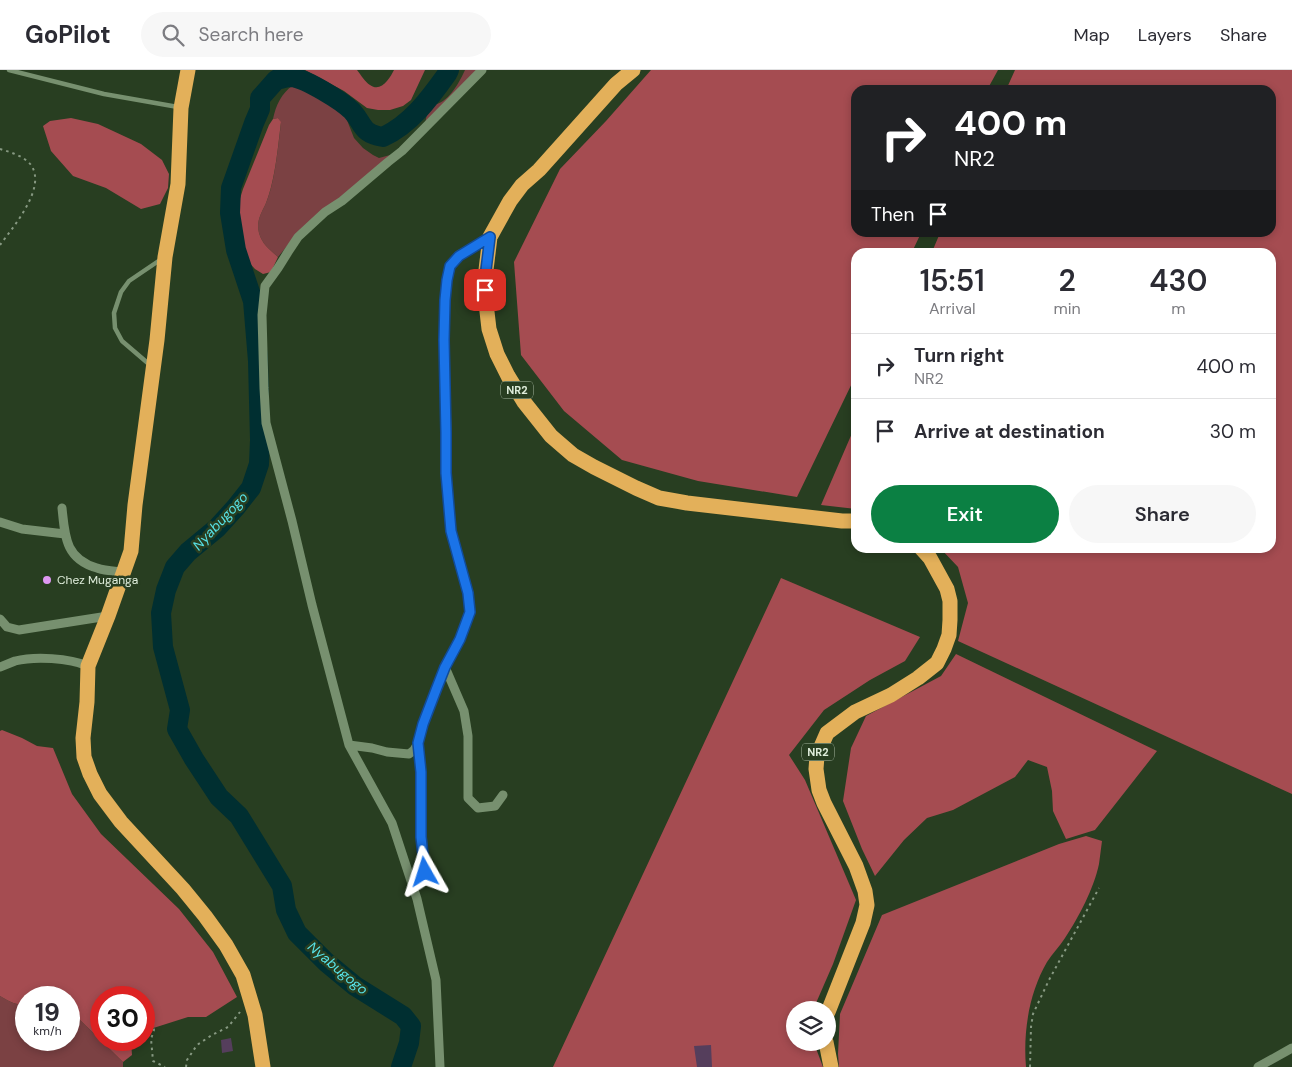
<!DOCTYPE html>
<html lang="en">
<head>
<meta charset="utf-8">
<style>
  :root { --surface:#fff; --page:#f7f7f7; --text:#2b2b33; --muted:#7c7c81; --line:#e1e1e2; --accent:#0b8043 }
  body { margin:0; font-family:"DM Sans",sans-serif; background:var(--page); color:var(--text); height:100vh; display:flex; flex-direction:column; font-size:19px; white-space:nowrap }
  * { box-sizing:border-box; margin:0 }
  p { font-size:16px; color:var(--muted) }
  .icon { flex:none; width:28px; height:28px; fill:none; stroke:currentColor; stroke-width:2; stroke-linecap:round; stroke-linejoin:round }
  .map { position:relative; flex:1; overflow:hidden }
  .details { position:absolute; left:851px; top:178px; width:425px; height:305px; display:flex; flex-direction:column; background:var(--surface); border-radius:15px; box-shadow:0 2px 8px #0003 }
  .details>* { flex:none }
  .hud { position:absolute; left:851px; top:15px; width:425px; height:152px; border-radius:15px; box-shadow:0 2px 8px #0003; background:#202124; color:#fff; overflow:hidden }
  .buttons { position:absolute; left:786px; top:931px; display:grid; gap:10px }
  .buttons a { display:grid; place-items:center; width:50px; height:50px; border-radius:50%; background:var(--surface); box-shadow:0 2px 8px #0003; font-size:25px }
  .speed { position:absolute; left:15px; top:916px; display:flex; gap:10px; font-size:25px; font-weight:700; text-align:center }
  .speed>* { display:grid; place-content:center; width:65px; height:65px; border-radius:50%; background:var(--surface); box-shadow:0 2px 8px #0003; line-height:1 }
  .speed small { font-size:12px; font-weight:400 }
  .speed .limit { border:8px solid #d22; background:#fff; color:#111 }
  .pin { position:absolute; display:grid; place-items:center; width:42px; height:42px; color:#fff; margin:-21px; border-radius:10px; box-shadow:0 2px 8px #0006 }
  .me { position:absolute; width:55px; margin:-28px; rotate:354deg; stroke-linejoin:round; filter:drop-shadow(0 0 4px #0008) }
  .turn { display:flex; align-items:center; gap:18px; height:105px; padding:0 20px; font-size:22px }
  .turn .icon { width:65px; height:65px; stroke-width:2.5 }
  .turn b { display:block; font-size:35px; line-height:42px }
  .then { display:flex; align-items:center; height:48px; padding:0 20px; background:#0003; gap:10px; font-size:19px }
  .eta { display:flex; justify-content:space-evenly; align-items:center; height:85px; text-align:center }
  .eta b { font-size:30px; font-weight:600; line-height:35px }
  .action { display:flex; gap:10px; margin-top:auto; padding:10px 20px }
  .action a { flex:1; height:58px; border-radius:30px; background:var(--accent); color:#fff; font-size:20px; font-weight:600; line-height:58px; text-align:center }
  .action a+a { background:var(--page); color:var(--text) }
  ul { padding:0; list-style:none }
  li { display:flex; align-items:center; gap:15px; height:65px; padding:0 20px; border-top:1px solid var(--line) }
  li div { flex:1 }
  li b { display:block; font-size:19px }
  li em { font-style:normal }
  header { display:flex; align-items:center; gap:30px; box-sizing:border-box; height:70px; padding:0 25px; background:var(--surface); border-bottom:1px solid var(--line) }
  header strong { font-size:24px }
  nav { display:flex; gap:28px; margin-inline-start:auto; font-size:18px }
  .search { width:350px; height:45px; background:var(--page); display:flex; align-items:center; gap:12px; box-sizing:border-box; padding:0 18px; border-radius:28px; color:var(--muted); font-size:19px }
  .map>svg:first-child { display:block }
</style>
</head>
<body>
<header>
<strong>GoPilot</strong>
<div class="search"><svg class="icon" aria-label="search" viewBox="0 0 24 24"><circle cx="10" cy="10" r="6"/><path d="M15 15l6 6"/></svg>Search here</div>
<nav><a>Map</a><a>Layers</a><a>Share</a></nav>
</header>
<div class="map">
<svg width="1292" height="997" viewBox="0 0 1292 997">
  <rect width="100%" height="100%" fill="#283e21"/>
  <path fill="#7b4143" d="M465,0H479L425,57C426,50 426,41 432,35C448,34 459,13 465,0Z
    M293,15L303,16L318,24L339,38L345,45L354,68L363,78L373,85L379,88L394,84L296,165L278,187C270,180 262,174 259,163C256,151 261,144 266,133C275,112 278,77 281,53L278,48L273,49C276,35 281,24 293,15Z
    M0,926C8,931 17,936 26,934V970H69V944L80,950L123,992V997H0Z"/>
  <path fill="#a54c51" d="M305,0H357C361,5 365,12 370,15C381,23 390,8 394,0H425L411,30L403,36L390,40H378L367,38L344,21Z
    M651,0H998L987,20H856V162L921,163L912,182H856V305L797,427L698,411L622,390L564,341L521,285L514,192L560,99L606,51Z
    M1015,0H1292V724L958,571L968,533L958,497L940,478H1271V182H932L940,163L1271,162V20H1006Z
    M71,48L98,54L141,74L162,90L169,104L168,118L160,134L141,139L106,118L73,106L51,81L43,56L50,51Z
    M278,48L281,52C278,77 275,111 266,133C261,144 256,151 259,163C262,174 270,180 278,187L271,202L263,204L255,199L243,186L239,174L240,161L238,148V135L243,119L269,55L273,49Z
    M856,354V439L821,435Z
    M781,508L920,567L905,591L870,610L824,640L789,685L805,710L856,830L833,894L813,940H795V972L814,973L823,997H553Z
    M956,584L1157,681L1095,760L1066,769L1053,741L1052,721L1047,697L1028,690L1015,707L953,740L927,748L904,770L875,806L862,779L843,731L851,678L866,646L941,606Z
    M2,660L22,668L37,676L53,678L72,724L101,764L179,839L213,882L237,927L206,947H188L144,961V928H101V970H133L131,971L132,985L123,992L80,950L69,944V928L64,927L56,917L42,927L26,928V934C17,936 8,931 0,926V661Z
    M1086,766L1102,771C1101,779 1100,786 1099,794C1094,818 1079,847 1065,868C1060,876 1052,884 1047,892C1029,923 1023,962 1026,997H839L838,984L840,944L882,845L1059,774Z"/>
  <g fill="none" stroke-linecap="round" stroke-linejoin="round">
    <path stroke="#002f31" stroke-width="3" d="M274,0L276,10"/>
    <path stroke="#002f31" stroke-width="20" d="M401,997L409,973L411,956L403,946L355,916L326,892L297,863L286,840L282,816L239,746L219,727L194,689L177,659L180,640L163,577L161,543L166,520L175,497L188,482L217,458L236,437L251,418L259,394L260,370L258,291L253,231L236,180L230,143L231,118L254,53L260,39V28L276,10C281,9 287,7 291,7C305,8 342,31 352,41C364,54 360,63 383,67C411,54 430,28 447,4L449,0"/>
  </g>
  <path fill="#553e5c" d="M231,968L233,981L222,983L221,970Z
    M711,975L712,997H697L694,976Z"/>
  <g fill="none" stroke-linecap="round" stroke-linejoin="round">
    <path stroke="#879982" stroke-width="2" stroke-dasharray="2.5 4" stroke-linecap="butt" d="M0,79C10,82 24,86 31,95C47,118 13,157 0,175
      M144,943L153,952L154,960L151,969L153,991L165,997
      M186,997L187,990L197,975L212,965L228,957L240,942
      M1030,997L1031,957L1033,944L1049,910L1099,818"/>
    <path stroke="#77906f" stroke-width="4.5" d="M9,0L104,24L178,37
      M150,295L122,271L115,258L114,243L121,222L129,211L160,190"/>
    <path stroke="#77906f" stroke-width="9" d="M62,438C65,466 65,489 97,498C105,501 115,501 124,502
      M0,452L22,459L65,464
      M0,549L7,557L19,560L108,546
      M0,597C5,595 10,593 15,591C35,586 69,588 88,596
      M445,597L464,641L468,666V728L478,738L495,736L503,725
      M418,673L421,702V767L425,802
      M349,675L372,678L387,682L409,684L414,680L418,673L423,654L436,620L445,597L460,569L467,552L470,542V533L464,506L451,461L446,403L447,363L444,270L445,230L447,210L451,196L459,185L490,167
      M440,997L436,910L417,829L392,753L349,675L312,535L292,451L266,353L264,318L262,245L265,216L278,198L288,182L298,167L325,142L342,131L388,92L402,81L482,0
      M1258,997L1292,978"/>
    <path stroke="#e3b05a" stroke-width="15" d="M188,0L181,38L178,114L165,187L157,270L135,435L131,481L108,546L88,596L87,632L83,668L84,687L90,704L100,724L121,752L183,819L205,846L226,875L243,905L255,945L263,997
      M633,0L616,14L539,100L522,115L510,131L490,167L485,208L486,233L489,259L497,284L508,306L524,332L551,366L573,385L594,397L636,418L659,428L687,433L842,451H856
      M828,942L863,853L867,835L865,821L856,796L824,733L819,720L816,699L817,686L827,663L855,642L891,625L918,608L937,593L944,579L949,565L950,550V531L947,519L930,488L921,478
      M826,972L831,997"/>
  </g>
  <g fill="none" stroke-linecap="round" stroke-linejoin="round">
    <defs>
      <path id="route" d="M425,802L421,767V702L418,673L423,654L436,620L445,597L460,569L470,542L468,523L451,461L446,403V363L444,270L445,230L447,210L450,196L459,186L490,167L485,208V220"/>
    </defs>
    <use href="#route" stroke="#114b97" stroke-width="12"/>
    <use href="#route" stroke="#1a73e8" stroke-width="9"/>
  </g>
  <circle fill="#de98f2" stroke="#283e21" stroke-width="2" cx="47" cy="510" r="5"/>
  <g text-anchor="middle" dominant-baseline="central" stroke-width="5" stroke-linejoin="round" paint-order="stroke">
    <g fill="#283e21" stroke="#a7b8a2" stroke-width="1">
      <rect x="501" y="311.5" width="32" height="17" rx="4"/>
      <rect x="802" y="673.5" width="32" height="17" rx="4"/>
    </g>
    <g font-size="11" font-weight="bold" fill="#deecda">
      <text x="517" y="320">NR2</text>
      <text x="818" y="682">NR2</text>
    </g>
    <g font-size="12" fill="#deecda" stroke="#283e21" text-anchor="start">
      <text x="57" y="510">Chez Muganga</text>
    </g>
    <g font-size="14" font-style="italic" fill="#57e1e6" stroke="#283e21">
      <text transform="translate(220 451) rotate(-47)">Nyabugogo</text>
      <text transform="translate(338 898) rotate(40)">Nyabugogo</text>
    </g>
  </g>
</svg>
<div class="buttons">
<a><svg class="icon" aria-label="layers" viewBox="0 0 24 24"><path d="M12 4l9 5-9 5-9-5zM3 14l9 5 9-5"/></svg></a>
</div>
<div class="speed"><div>19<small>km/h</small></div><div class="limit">30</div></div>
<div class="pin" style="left:485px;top:220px;background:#d93025"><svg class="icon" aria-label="arrive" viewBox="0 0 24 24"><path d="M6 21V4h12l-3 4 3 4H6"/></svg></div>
<svg class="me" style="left:425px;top:802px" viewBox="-20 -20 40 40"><path d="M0-17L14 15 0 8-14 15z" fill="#1a73e8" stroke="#fff" stroke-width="4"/></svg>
<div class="hud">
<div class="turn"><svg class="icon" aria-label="right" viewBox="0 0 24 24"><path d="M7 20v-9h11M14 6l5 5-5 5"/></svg><div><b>400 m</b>NR2</div></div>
<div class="then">Then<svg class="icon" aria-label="arrive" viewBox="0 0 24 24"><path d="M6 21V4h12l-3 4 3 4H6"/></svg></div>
</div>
<section class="details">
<div class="eta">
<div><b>15:51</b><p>Arrival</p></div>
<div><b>2</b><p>min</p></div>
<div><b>430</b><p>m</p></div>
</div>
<ul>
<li><svg class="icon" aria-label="right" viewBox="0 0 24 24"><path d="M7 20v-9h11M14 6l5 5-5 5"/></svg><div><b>Turn right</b><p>NR2</p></div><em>400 m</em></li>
<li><svg class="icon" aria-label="arrive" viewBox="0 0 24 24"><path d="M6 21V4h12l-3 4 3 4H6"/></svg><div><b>Arrive at destination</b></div><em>30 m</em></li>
</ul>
<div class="action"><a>Exit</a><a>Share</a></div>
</section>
</div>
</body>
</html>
